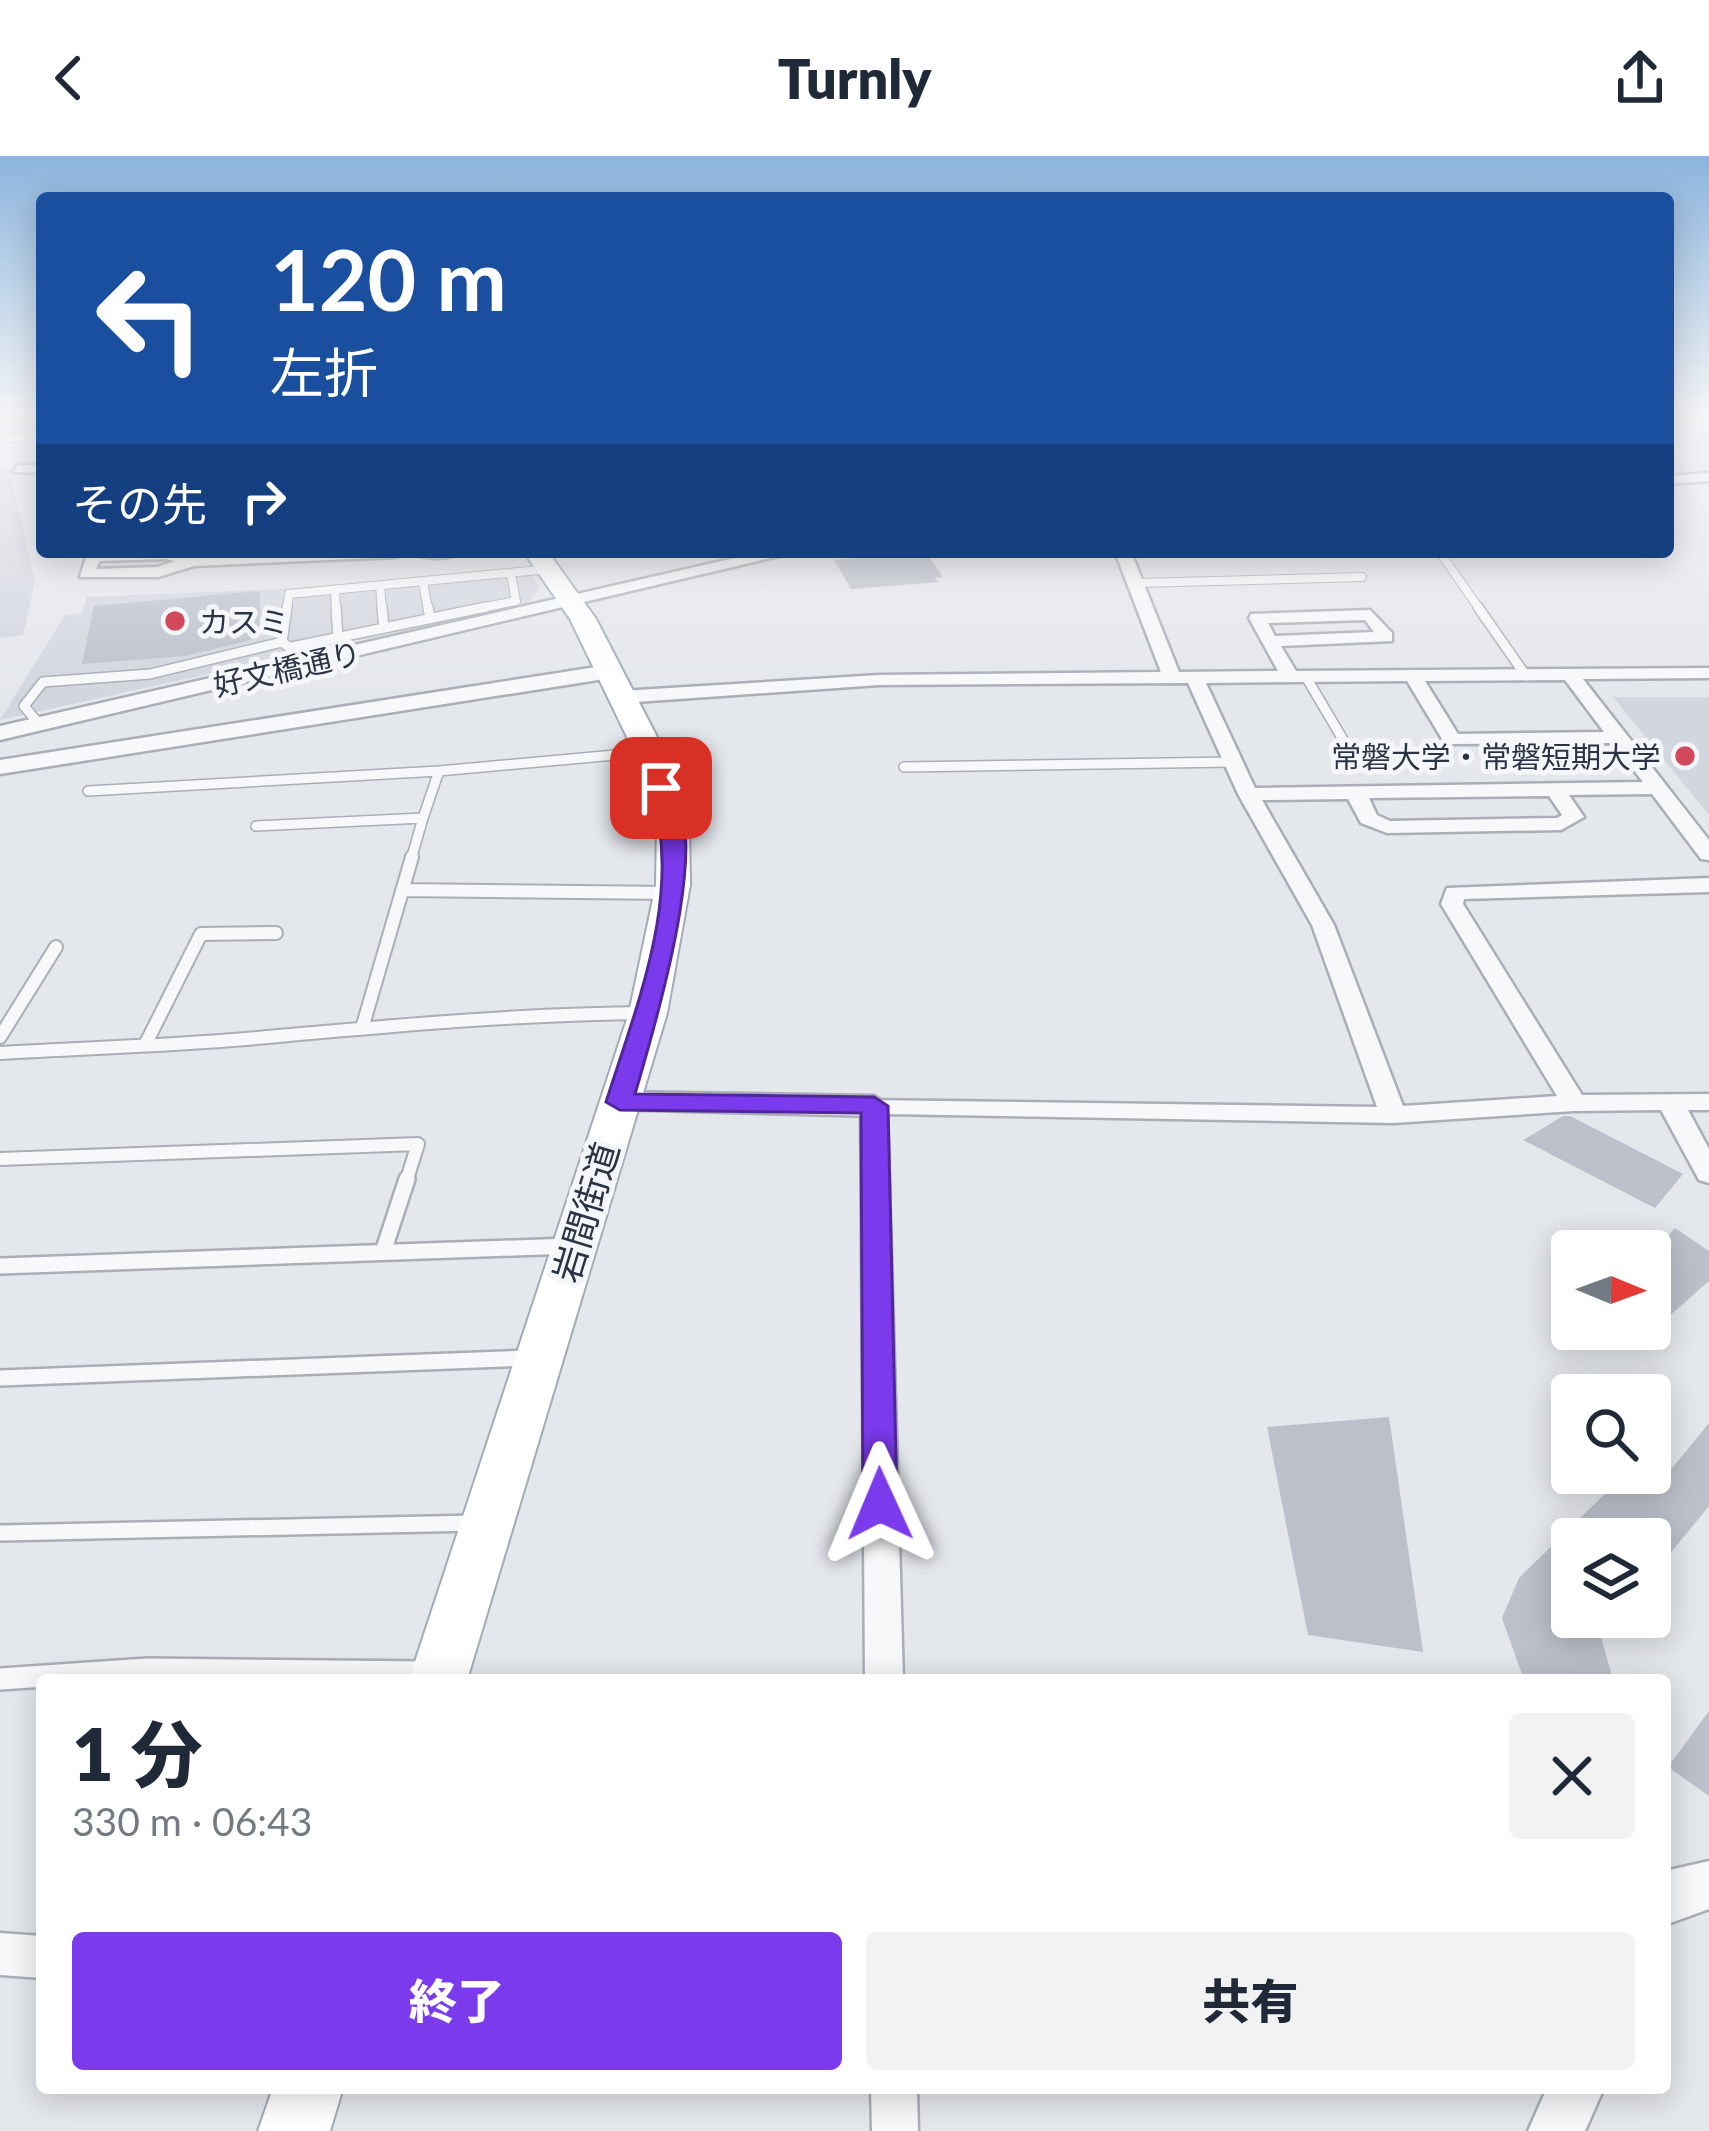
<!DOCTYPE html>
<html lang="ja">
<head>
<meta charset="utf-8">
<style>
  :root { --surface:#fff; --page:#f2f2f3; --text:#1f2937; --muted:#747a83; --accent:#7c3aed }
  body { margin:0; font-family:Lato,"Noto Sans JP",sans-serif; background:var(--page); color:var(--text); height:100vh; display:flex; flex-direction:column; font-size:45px; white-space:nowrap }
  * { box-sizing:border-box; margin:0 }
  p { font-size:39px; color:var(--muted) }
  .icon { flex:none; width:66px; height:66px; fill:none; stroke:currentColor; stroke-width:2; stroke-linecap:round; stroke-linejoin:round }
  .map { position:relative; flex:1; overflow:hidden }
  .drawer { position:absolute; left:36px; top:1518px; width:1635px; height:420px; display:flex; flex-direction:column; background:var(--surface); border-radius:12px; box-shadow:0 6px 30px #0003 }
  .drawer>* { flex:none }
  .guide { position:absolute; left:36px; top:36px; width:1638px; height:366px; border-radius:12px; box-shadow:0 6px 30px #0003; background:#1a4fa0; color:#fff; overflow:hidden }
  .needle { width:78px; rotate:91deg }
  .buttons { position:absolute; left:1551px; top:1074px; display:grid; gap:24px }
  .buttons a { display:grid; place-items:center; width:120px; height:120px; border-radius:12px; background:var(--surface); box-shadow:0 6px 30px #0003; font-size:60px }
  .pin { position:absolute; display:grid; place-items:center; width:102px; height:102px; color:#fff; margin:-51px; border-radius:24px; box-shadow:0 6px 18px #0006 }
  .me { position:absolute; width:132px; margin:-66px; rotate:359deg; stroke-linejoin:round; filter:drop-shadow(0 0 9px #0008) }
  .turn { display:flex; align-items:center; gap:42px; height:252px; padding:0 36px; font-size:54px }
  .turn .icon { width:156px; height:156px; stroke-width:2.5 }
  .turn b { display:block; font-size:84px; line-height:102px }
  .then { display:flex; align-items:center; height:114px; padding:0 36px; background:#0003; gap:24px; font-size:45px }
  .round { display:grid; place-items:center; flex:none; width:126px; height:126px; border-radius:12px; background:var(--page) }
  .head { display:flex; align-items:center; justify-content:space-between; height:204px; padding:0 36px }
  h1 { font-size:72px; font-weight:800; line-height:90px }
  .action { display:flex; gap:24px; margin-top:auto; padding:24px 36px }
  .action a { flex:1; height:138px; border-radius:12px; background:var(--accent); color:#fff; font-size:48px; font-weight:800; line-height:138px; text-align:center }
  .action a+a { background:var(--page); color:var(--text) }
  header { display:flex; justify-content:space-between; align-items:center; height:156px; padding:0 36px; background:var(--surface); font-size:54px; font-weight:800 }
  .map>svg:first-child { display:block }
</style>
</head>
<body>
<header><svg class="icon" aria-label="back" viewBox="0 0 24 24"><path d="M15 5l-7 7 7 7"/></svg>Turnly<svg class="icon" aria-label="share" viewBox="0 0 24 24"><path d="M12 15V3M7 8l5-5 5 5M5 13v7h14v-7"/></svg></header>
<div class="map">
<svg width="1709" height="1975" viewBox="0 0 1709 1975">
  <rect width="100%" height="100%" fill="#e4e7ec"/>
  <path fill="#d2d6de" d="M0,312L9,314L35,425L23,479L0,482Z
    M527,413L541,432L527,447L0,564L65,459L82,457L87,441L368,429Z
    M1709,541V659L1613,541Z"/>
  <path fill="#bbc0ca" d="M926,396L943,421L935,422L938,426L851,433L834,404Z
    M260,435L259,480L247,485L185,500L82,508L94,450Z
    M1563,960H1570L1683,1018L1655,1052L1523,984Z
    M1675,1072L1709,1095V1125L1650,1177V1099Z
    M1389,1261L1423,1496L1308,1479L1267,1271Z
    M1709,1267V1350L1650,1422V1383H1572V1461H1618L1601,1481L1613,1524H1524L1502,1462L1519,1422L1626,1317H1644L1659,1328Z
    M1709,1555V1640L1668,1611Z"/>
  <g fill="none" stroke-linecap="round" stroke-linejoin="round">
    <defs>
      <path id="service-far4" d="M0,283L42,281
        M1440,396L1480,454
        M423,426L428,454
        M1137,427L1362,421
        M380,430L382,454
        M335,434L336,454
        M287,454L289,438L549,413
        M471,454L516,445L511,419"/>
      <path id="service-far3" d="M336,451L338,483
        M382,451L384,472
        M428,451L430,462
        M1478,451L1526,520
        M282,486L287,451
        M292,491L486,451
        M1306,521L1348,592
        M39,568L24,550L43,526L150,518L282,486L310,506
        M904,611L1233,606
        M88,635L439,615L648,596
        M423,662L439,615
        M256,670L423,662L411,704"/>
      <path id="service-far2" d="M402,734L672,737
        M363,869L412,701
        M0,881L56,791
        M146,887L201,778L276,777
        M0,897C82,892 165,890 246,883C380,871 512,858 647,857
        M0,1003L418,988L406,1026"/>
      <path id="service-far1" d="M384,1093L407,1023
        M0,1110L570,1090
        M0,1222L529,1202
        M0,1377L475,1367"/>
      <path id="service" d="M0,1523L148,1513L427,1516"/>
      <path id="minor" d="M18,309H42V317L13,316Z
        M1709,317V325L1668,328V320Z
        M94,396H176L192,400L405,396L397,401L194,410L158,421H80L86,401ZM165,403L175,405L157,411L96,413L100,405Z
        M412,396H462C451,404 423,404 412,396Z
        M1115,396H1131L1179,516L1278,515L1249,462L1251,458L1370,454L1392,477V485L1281,490L1296,515L1709,512V522L1583,523L1709,684V704L1701,703L1652,638L1569,639L1584,661L1561,674L1387,677L1361,667L1348,643L1262,644L1334,769L1403,950L1557,940L1441,748L1447,732L1709,722V736L1464,743L1463,748L1582,939L1709,938V954H1688L1709,993V1027L1699,1024L1661,954L1574,955L1393,967L887,958L903,1524H865L861,950L865,944L1377,951L1312,769L1238,638L1188,527L879,529L621,547L612,541L621,535L879,519L1161,516ZM1365,464L1374,476L1275,480L1268,467ZM1565,524L1604,576L1458,578L1425,525ZM1407,525L1445,588L1613,587L1643,626L1255,632L1206,527ZM1549,640L1562,659L1557,662L1390,665L1377,659L1369,642Z
        M0,1777L42,1780V1822L0,1819Z
        M871,1932H917L918,1975H872Z"/>
      <path id="tertiary" d="M761,396H796L0,584V570Z
        M609,509L617,511V521L0,618V604Z
        M620,936L874,940L890,950L874,960L609,953L604,946L609,939Z
        M1709,1705V1753L1665,1769V1715Z
        M1547,1932H1604L1585,1975H1528Z"/>
      <path id="primary" d="M524,396H548L596,463L657,581L689,669L690,729L667,857L467,1524H409L629,857L656,729L657,669L627,581L570,463Z
        M273,1932H343L330,1975H258Z"/>
    </defs>
    <use href="#service-far4" stroke="#a9aeb7" stroke-width="10"/>
    <use href="#service-far3" stroke="#a9aeb7" stroke-width="12"/>
    <use href="#service-far2" stroke="#a9aeb7" stroke-width="16"/>
    <use href="#service-far1" stroke="#a9aeb7" stroke-width="20"/>
    <use href="#service" stroke="#a9aeb7" stroke-width="26"/>
    <use href="#minor" stroke="#a9aeb7" stroke-width="5"/>
    <use href="#tertiary" stroke="#a9aeb7" stroke-width="5"/>
    <use href="#primary" stroke="#a3abb8" stroke-width="4"/>
    <use href="#service-far4" stroke="#f7f8fa" stroke-width="8"/>
    <use href="#service-far3" stroke="#f7f8fa" stroke-width="9"/>
    <use href="#service-far2" stroke="#f7f8fa" stroke-width="12"/>
    <use href="#service-far1" stroke="#f7f8fa" stroke-width="15"/>
    <use href="#service" stroke="#f7f8fa" stroke-width="21"/>
    <use href="#minor" fill="#f7f8fa" fill-rule="evenodd"/>
    <use href="#tertiary" fill="#f7f8fa" fill-rule="evenodd"/>
    <use href="#primary" fill="#fff" fill-rule="evenodd"/>
  </g>
  <linearGradient id="sky" x2="0" y2="1"><stop stop-color="#8bb4dd"/><stop offset="0.48" stop-color="#f3f4f6"/><stop offset="1" stop-color="#f3f4f6" stop-opacity="0"/></linearGradient>
  <rect width="1709" height="535" fill="url(#sky)"/>
  <path fill="#7c3aed" stroke="#51269a" stroke-width="3" d="M661,626C724,652 649,888 635,938L874,941L888,950L897,1348L892,1358L880,1361L868,1358L863,1348L861,957L620,954L606,946C637,848 685,734 650,632Z"/>
  <g fill="#d1495b" stroke="#f4f6f9" stroke-width="4.5">
    <circle cx="175" cy="465" r="12"/>
    <circle cx="1685" cy="600" r="12"/>
  </g>
  <g text-anchor="middle" dominant-baseline="central" stroke-width="10" stroke-linejoin="round" paint-order="stroke">
    <g font-size="30" fill="#2b3445" stroke="#f4f6f9" text-anchor="start">
      <text x="199" y="465">カスミ</text>
      <text x="1661" y="600" text-anchor="end">常磐大学・常磐短期大学</text>
    </g>
    <g font-size="30" fill="#2b3445" stroke="#f4f6f9">
      <text transform="translate(287 512) rotate(-13)">好文橋通り</text>
    </g>
    <g font-size="36" fill="#2b3445" stroke="#f4f6f9">
      <text transform="translate(585 1056) rotate(-73)">岩間街道</text>
    </g>
  </g>
</svg>
<div class="buttons">
<a><svg class="needle" viewBox="-14 -14 28 28"><path d="M0-13l5 13h-10z" fill="#e53935"/><path d="M0 13l5-13h-10z" fill="#747a83"/></svg></a>
<a><svg class="icon" aria-label="search" viewBox="0 0 24 24"><circle cx="10" cy="10" r="6"/><path d="M15 15l6 6"/></svg></a>
<a><svg class="icon" aria-label="layers" viewBox="0 0 24 24"><path d="M12 4l9 5-9 5-9-5zM3 14l9 5 9-5"/></svg></a>
</div>
<div class="pin" style="left:661px;top:632px;background:#d93025"><svg class="icon" aria-label="arrive" viewBox="0 0 24 24"><path d="M6 21V4h12l-3 4 3 4H6"/></svg></div>
<svg class="me" style="left:880px;top:1348px" viewBox="-20 -20 40 40"><path d="M0-17L14 15 0 8-14 15z" fill="#7c3aed" stroke="#fff" stroke-width="4"/></svg>
<div class="guide">
<div class="turn"><svg class="icon" aria-label="left" viewBox="0 0 24 24"><path d="M17 20v-9H6M10 6l-5 5 5 5"/></svg><div><b>120 m</b>左折</div></div>
<div class="then">その先<svg class="icon" aria-label="right" viewBox="0 0 24 24"><path d="M7 20v-9h11M14 6l5 5-5 5"/></svg></div>
</div>
<section class="drawer">
<div class="head"><div><h1>1 分</h1><p>330 m · 06:43</p></div><a class="round"><svg class="icon" aria-label="close" viewBox="0 0 24 24"><path d="M6 6l12 12M18 6L6 18"/></svg></a></div>
<div class="action"><a>終了</a><a>共有</a></div>
</section>
</div>
</body>
</html>
